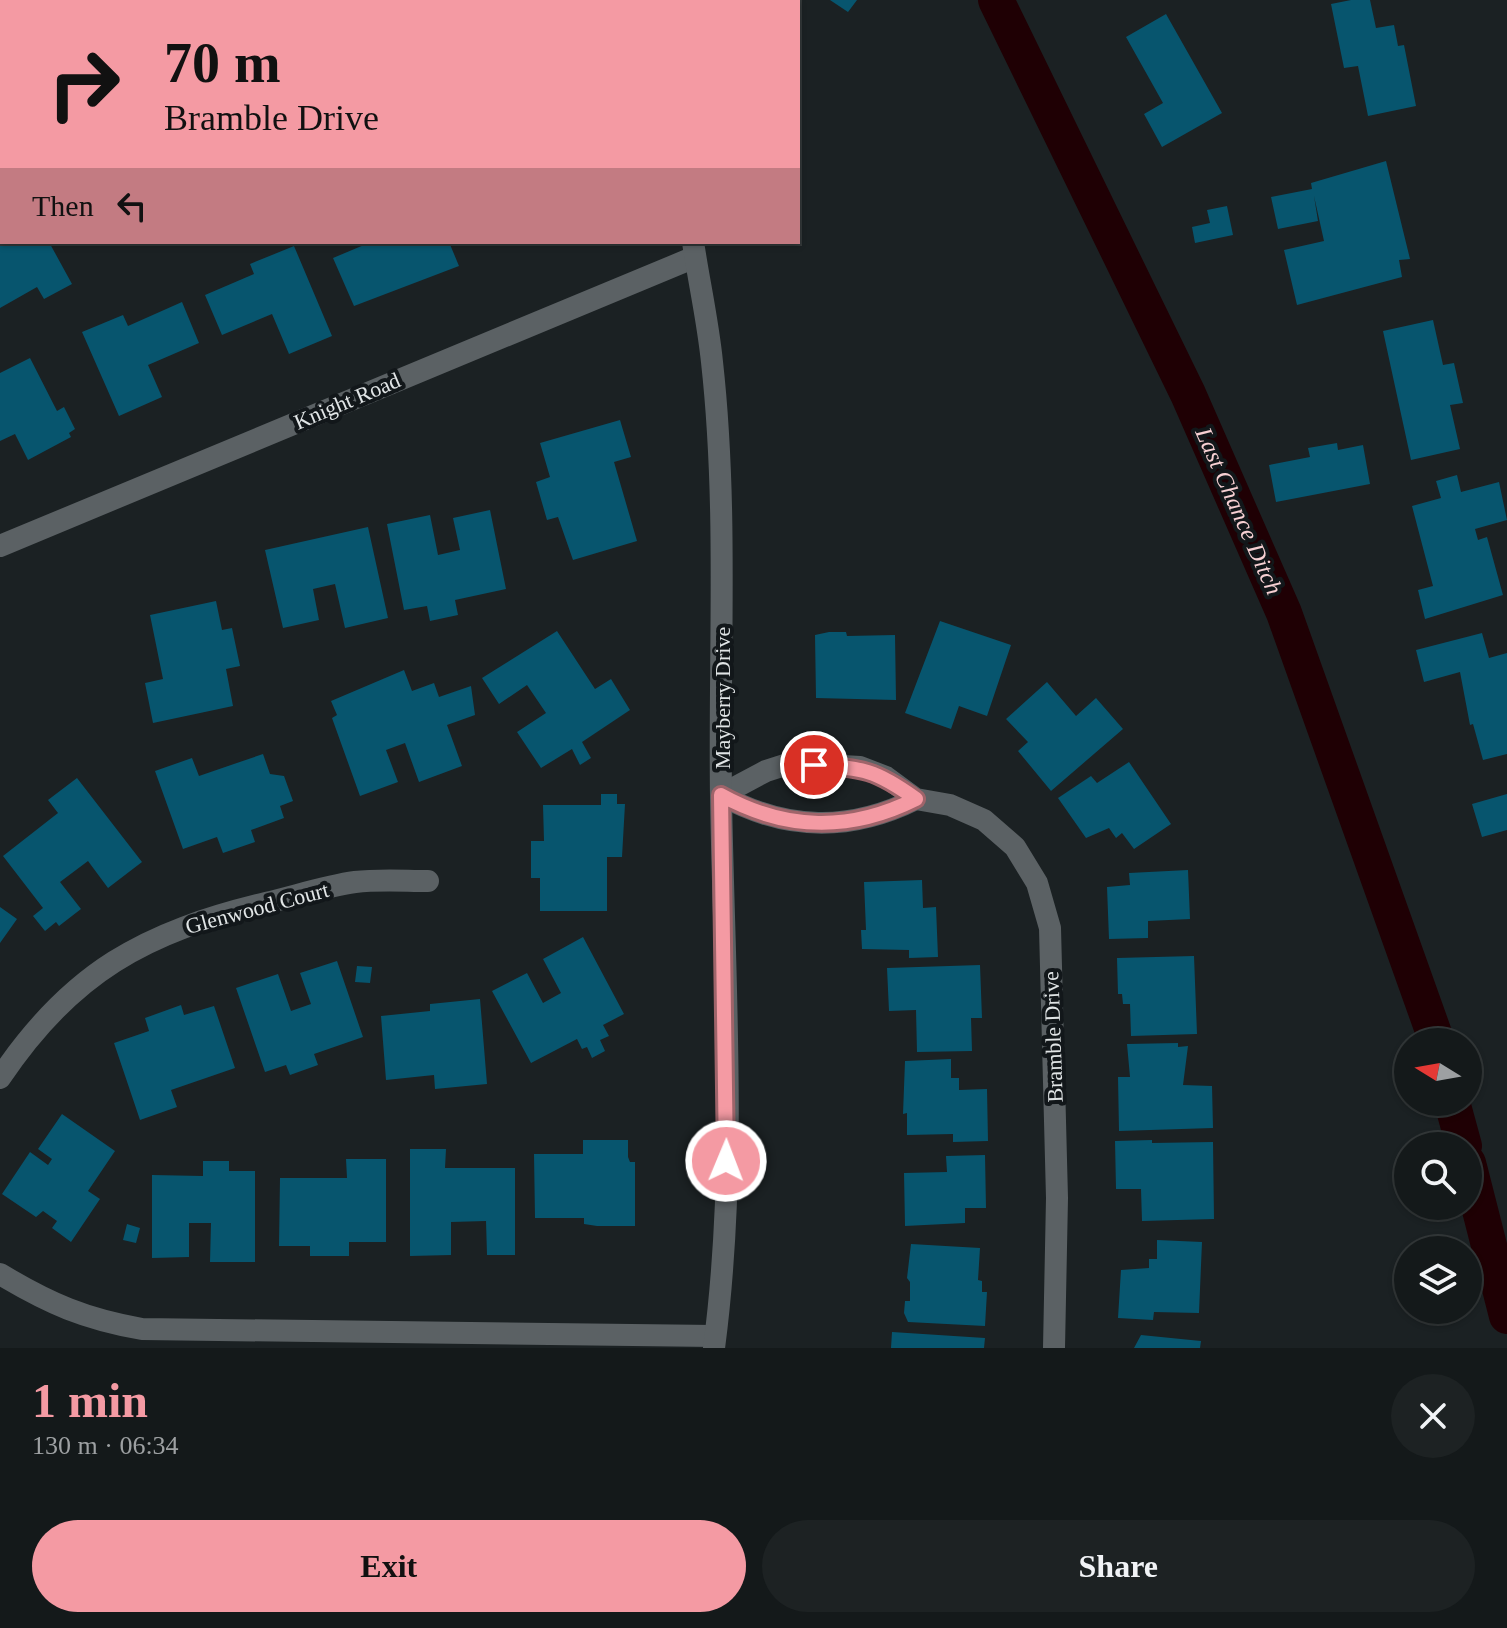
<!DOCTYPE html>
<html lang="en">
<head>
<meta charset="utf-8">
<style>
  :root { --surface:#14191a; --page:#1d2223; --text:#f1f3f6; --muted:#9da0a2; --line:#333839; --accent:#f49aa3 }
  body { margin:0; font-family:"Times New Roman",serif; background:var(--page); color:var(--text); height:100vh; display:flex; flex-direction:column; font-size:30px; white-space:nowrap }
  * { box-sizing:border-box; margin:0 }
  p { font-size:26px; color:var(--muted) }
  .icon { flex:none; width:44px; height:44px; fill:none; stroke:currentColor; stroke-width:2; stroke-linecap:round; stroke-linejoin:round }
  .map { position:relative; height:1348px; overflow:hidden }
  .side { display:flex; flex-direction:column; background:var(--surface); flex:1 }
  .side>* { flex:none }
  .guide { position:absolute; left:0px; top:0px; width:800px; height:244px; box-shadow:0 2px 6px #0004,0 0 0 2px var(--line); background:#f49aa3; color:#111; overflow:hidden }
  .needle { width:52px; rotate:281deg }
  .tools { position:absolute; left:1394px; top:1028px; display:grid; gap:16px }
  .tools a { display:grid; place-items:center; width:88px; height:88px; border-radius:50%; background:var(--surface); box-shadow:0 2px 6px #0004,0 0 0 2px var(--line); font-size:40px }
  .pin { position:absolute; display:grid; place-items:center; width:68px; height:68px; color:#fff; margin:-34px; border:4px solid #fff; border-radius:50%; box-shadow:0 2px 8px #0007 }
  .me { position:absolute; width:88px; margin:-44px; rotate:1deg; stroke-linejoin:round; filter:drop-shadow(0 0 6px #0008) }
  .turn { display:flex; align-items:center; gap:28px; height:168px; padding:0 32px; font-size:36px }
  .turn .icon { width:104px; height:104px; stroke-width:2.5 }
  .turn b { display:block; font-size:56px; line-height:68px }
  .then { display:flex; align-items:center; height:76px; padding:0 32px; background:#0003; gap:16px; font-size:30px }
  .round { display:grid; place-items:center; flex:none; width:84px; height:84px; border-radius:42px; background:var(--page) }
  .head { display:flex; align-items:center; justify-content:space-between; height:136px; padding:0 32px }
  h1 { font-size:48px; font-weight:800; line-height:60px; color:var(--accent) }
  .primary-button { display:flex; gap:16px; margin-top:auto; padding:16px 32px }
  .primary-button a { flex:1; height:92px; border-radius:48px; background:var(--accent); color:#111; font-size:32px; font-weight:800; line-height:92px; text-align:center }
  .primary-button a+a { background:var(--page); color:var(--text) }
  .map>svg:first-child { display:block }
</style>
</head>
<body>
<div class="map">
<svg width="1507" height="1348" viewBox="0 0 1507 1348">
  <rect width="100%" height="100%" fill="#1b2123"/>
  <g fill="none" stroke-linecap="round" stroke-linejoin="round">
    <path stroke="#1f0004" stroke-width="36" d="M996,0L1188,394L1284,613L1437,1042
      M1452,1102L1464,1146
      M1468,1163L1507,1316"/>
  </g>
  <path fill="#07556e" d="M830,0H857L848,12Z
    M1351,0H1370L1376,28L1394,25L1398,46L1404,45L1416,106L1368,116L1358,66L1344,68L1331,4Z
    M1166,14L1222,113L1162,147L1144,114L1163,103L1126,37Z
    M1386,161L1410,259L1399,260L1402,277L1297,305L1284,250L1324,241L1314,196L1318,221L1278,229L1271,197L1312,189L1311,183Z
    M1227,206L1233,235L1195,243L1192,227L1210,223L1207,210Z
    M0,242H49L72,284L44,299L37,287L0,308Z
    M371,242H449L459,266L354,306L333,258Z
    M294,246L332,336L289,354L272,314L222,335L205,295L254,274L250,264Z
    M182,302L199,343L148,365L162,397L119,416L82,332L123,315L128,326Z
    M1433,320L1443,365L1454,363L1463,403L1450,405L1460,449L1411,460L1383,331Z
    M30,358L57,411L64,407L75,429L69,433L71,437L28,460L15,434L0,441V373Z
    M620,420L631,457L614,462L637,541L573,560L558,517L547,520L536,482L550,477L540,443Z
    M1337,443L1338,450L1363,445L1370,484L1276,502L1269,465L1310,457L1308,448Z
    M1457,475L1461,492L1499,482L1507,520L1475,529L1478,540L1487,537L1503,595L1425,619L1418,590L1433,586L1412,506L1441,498L1436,481Z
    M490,510L506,589L455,600L458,615L430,621L427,606L404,610L387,524L430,515L438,555L460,550L453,518Z
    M368,527L388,618L345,628L335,584L313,589L319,620L283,628L265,550Z
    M216,601L222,630L232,628L240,666L226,669L233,706L153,723L145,683L163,679L150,615Z
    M940,621L1011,645L987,716L959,706L951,729L905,713Z
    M557,631L595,689L611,679L630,710L582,742L591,758L580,765L572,749L541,768L517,732L546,713L527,685L499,704L482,678Z
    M829,632H846L847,636L895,635L896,700L816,698L815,635Z
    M1482,633L1489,658L1507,653V754L1483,760L1473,724L1470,725L1460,672L1424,682L1416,650Z
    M404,670L412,691L434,683L439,697L471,686L475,715L447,725L462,766L419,782L405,743L386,750L398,782L360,796L332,718L337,715L331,701Z
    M1047,682L1076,716L1096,698L1123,729L1051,791L1018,751L1028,742L1006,719Z
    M263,754L270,774L284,776L293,801L280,806L284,818L251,830L255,842L223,853L217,837L183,849L155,771L192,758L199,776Z
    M1129,762L1171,824L1134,849L1122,833L1116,838L1109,828L1086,838L1058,798L1091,776L1097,783Z
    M77,778L142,862L108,888L88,861L60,882L81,909L59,926L56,922L45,931L33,916L43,908L3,856L58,813L48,800Z
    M601,794H617V804H625L622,857H607V911H540V878H531V841H544L543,805H601Z
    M1507,794V830L1482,837L1472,804Z
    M1188,870L1190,919L1148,921V938L1109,939L1107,887L1130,885L1129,873Z
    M922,880L923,908L936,907L938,957L909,958V950L862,949L861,930H866L864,882Z
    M0,907L17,919L0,943Z
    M583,937L624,1014L603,1025L609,1036L600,1040L605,1051L592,1058L587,1047L582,1049L577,1039L531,1063L492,991L527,973L543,1003L561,993L543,959Z
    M1194,956L1197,1034L1131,1036L1130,1004H1123L1122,994H1118L1117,958Z
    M337,961L363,1037L314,1054L318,1065L290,1075L286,1065L265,1072L236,988L278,974L291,1011L311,1004L300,973Z
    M980,965L982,1018H971L972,1051L917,1052L916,1010L889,1011L887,968Z
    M357,966L372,967L370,983L355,982Z
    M480,999L487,1084L435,1089L434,1075L386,1080L381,1016L430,1011V1004Z
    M181,1005L184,1015L214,1006L235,1068L171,1090L177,1107L140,1120L114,1043L149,1031L145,1018Z
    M1178,1043V1047L1188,1046L1183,1085L1212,1086L1213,1128L1119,1131L1118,1077H1130L1127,1044Z
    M951,1059V1078H959V1090L987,1089L988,1141L953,1142V1134L907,1135V1113L903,1114L905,1061Z
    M62,1114L115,1151L88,1191L100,1199L71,1242L52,1228L57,1221L43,1211L36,1217L2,1194L30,1152L48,1165L52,1159L38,1149Z
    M583,1140H628V1157L630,1162H635V1226H597L584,1224V1218H535L534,1154H583Z
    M1152,1140V1143L1213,1142L1214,1219L1142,1221L1141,1189H1116L1115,1141Z
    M410,1149H446L445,1168H515V1255H487L486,1221L451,1222V1255L410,1256Z
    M985,1155L986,1208H965V1223L905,1226L904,1173L947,1172L946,1156Z
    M346,1159H386V1242H349V1256H310V1246H279L280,1178H347Z
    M203,1161H229V1171H255V1262H210L211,1223H189V1257L152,1258V1175L203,1176Z
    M127,1224L140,1228L136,1243L123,1240Z
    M1157,1240L1202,1242L1199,1313L1154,1312L1153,1320L1118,1318L1121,1270L1149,1268V1259H1157Z
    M911,1244L980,1248L978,1280L982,1281V1292H987L985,1326L908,1322L904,1313L905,1301H910V1282L907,1278Z
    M892,1332L985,1338L984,1348H891Z
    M1141,1335L1201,1341L1200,1348H1134Z"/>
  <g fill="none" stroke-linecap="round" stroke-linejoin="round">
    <path stroke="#5b6164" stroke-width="22" d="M0,546L695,257
      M721,795L766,771L791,763L860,767L886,777L916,799L950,805L984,820L1015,847L1037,883L1050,928L1057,1198L1054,1348
      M721,795C786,831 850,832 916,799
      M0,1078C71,972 145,932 266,903C296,896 326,886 355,882C379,879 405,881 428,881
      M0,1274C50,1304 85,1319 142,1329L715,1336"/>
    <path stroke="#5b6164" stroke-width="22" d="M637,0L638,2
      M693,242C699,282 708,322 712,362C728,506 719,652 721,797C724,980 738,1166 714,1348"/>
  </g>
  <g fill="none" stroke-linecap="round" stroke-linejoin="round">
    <defs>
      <path id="route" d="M726,1161L721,795C786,831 850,832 916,799C876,770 863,768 814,765"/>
    </defs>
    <use href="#route" stroke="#9f646a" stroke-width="20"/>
    <use href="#route" stroke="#f49aa3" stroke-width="14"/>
  </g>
  <g text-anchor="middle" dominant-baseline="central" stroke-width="8" stroke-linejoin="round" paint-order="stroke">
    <g font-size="22" fill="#e1e5e6" stroke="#12171a">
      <text transform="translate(347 401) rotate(-23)">Knight Road</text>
      <text transform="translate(722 698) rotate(-90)">Mayberry Drive</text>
      <text transform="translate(257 908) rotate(-15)">Glenwood Court</text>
      <text transform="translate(1053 1037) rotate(-92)">Bramble Drive</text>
    </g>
    <g font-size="24" font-style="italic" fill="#f7d0d3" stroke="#12171a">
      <text transform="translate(1239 511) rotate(66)">Last Chance Ditch</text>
    </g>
  </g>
</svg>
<div class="tools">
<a><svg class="needle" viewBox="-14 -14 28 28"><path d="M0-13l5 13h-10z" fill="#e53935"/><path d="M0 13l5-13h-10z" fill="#9da0a2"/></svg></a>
<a><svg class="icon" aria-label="search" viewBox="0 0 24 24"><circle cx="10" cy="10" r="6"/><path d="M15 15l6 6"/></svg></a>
<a><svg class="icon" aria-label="layers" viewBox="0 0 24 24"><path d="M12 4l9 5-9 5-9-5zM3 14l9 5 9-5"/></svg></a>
</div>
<div class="pin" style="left:814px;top:765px;background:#d93025"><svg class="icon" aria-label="arrive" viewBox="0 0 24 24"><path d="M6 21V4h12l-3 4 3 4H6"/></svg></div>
<svg class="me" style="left:726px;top:1161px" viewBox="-20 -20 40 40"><circle r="17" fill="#f49aa3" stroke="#fff" stroke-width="3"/><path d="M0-11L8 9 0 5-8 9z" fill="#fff"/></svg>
<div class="guide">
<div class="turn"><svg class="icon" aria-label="right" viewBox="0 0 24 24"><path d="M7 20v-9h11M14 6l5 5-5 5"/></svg><div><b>70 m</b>Bramble Drive</div></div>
<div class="then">Then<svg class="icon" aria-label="left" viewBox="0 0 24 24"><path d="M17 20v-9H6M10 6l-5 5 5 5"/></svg></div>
</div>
</div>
<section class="side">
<div class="head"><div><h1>1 min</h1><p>130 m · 06:34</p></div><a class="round"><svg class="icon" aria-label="close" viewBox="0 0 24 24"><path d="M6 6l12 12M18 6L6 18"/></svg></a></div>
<div class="primary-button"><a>Exit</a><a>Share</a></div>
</section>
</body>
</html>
